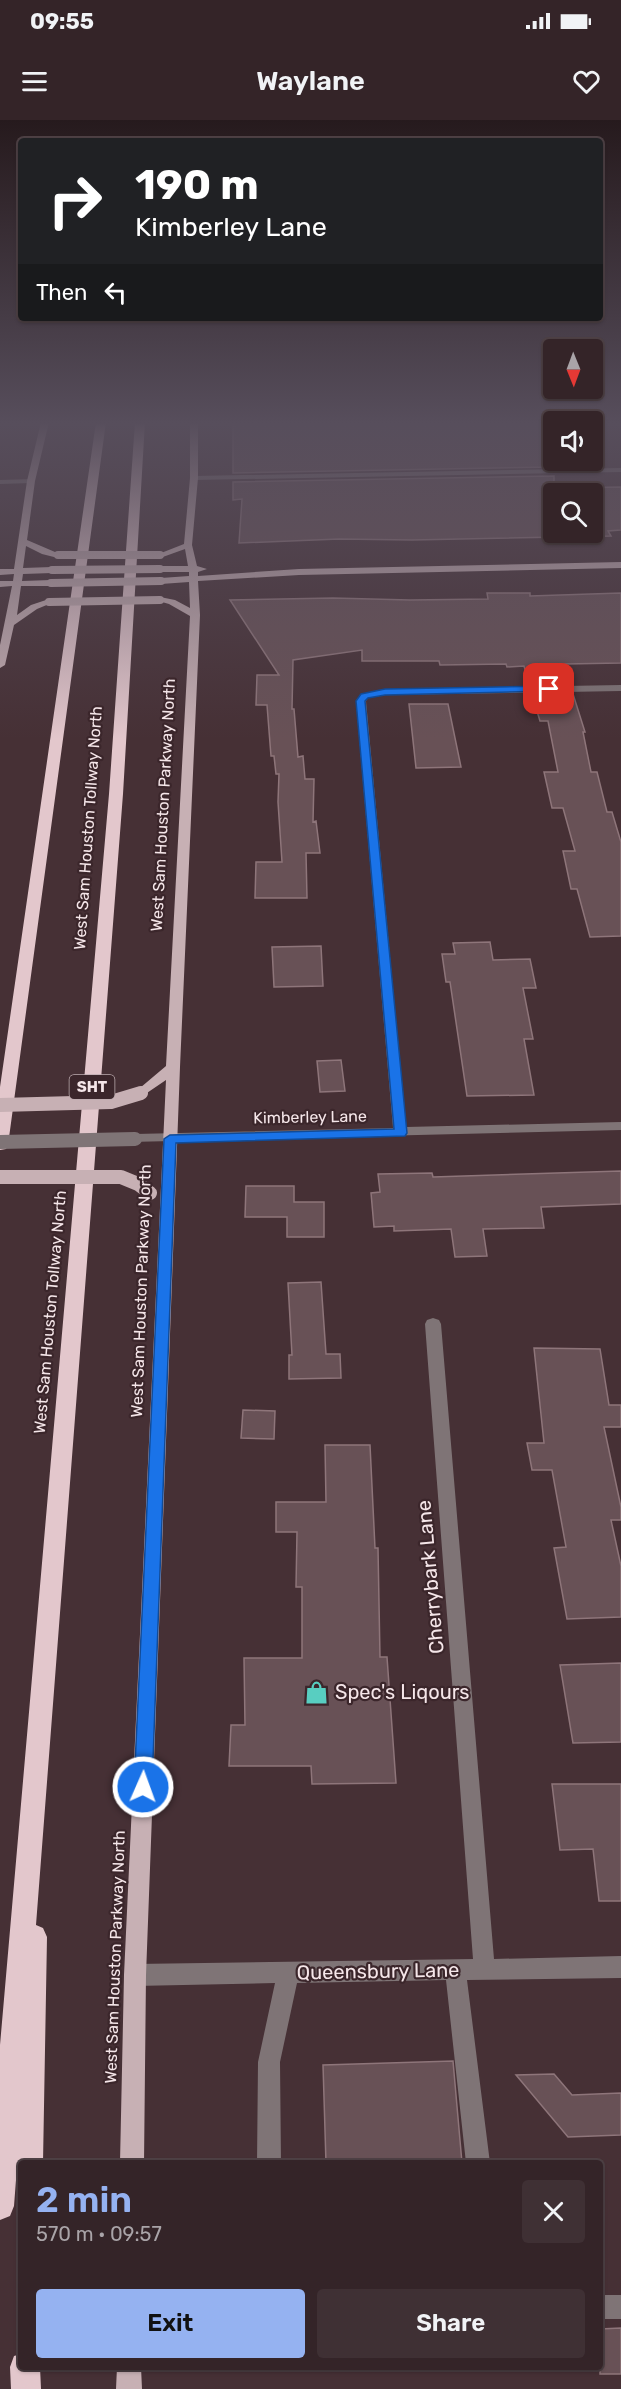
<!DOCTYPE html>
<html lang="en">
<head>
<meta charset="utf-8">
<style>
  :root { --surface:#342428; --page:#3f3034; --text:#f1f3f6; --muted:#a9a4a8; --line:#4e4145; --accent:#95b2f1 }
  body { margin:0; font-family:Rubik,sans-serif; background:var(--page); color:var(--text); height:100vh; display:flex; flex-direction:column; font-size:22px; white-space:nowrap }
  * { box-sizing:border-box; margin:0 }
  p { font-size:20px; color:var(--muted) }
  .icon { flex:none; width:33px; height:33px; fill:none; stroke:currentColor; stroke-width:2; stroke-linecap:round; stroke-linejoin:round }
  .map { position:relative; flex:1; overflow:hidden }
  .sheet { position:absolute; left:18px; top:2040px; width:585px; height:210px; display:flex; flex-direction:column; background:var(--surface); border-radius:6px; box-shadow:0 2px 4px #0004,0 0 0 2px var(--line) }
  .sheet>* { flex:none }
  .guide { position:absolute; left:18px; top:18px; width:585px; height:183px; border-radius:6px; box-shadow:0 2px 4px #0004,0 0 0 2px var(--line); background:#202124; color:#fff; overflow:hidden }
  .needle { width:39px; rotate:179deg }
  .fabs { position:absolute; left:543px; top:219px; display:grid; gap:12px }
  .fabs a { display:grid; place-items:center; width:60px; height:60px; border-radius:6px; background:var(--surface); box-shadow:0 2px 4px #0004,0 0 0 2px var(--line); font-size:30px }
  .pin { position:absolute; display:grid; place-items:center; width:51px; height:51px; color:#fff; margin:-26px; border-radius:12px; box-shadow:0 3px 9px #0006 }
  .me { position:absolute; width:66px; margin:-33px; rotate:2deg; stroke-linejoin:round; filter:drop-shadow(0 0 4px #0008) }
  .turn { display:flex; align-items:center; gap:21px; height:126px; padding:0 18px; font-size:27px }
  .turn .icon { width:78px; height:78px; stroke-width:2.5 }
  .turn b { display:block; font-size:42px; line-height:51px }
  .then { display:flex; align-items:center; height:57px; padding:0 18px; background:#0003; gap:12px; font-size:22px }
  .round { display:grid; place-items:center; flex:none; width:63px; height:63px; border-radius:6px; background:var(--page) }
  .head { display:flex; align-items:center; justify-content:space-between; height:102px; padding:0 18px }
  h1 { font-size:36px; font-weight:600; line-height:45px; color:var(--accent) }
  .cta { display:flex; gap:12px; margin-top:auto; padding:12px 18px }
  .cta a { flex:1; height:69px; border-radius:6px; background:var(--accent); color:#111; font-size:24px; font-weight:600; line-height:69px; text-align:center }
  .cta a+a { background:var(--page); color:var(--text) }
  .status { display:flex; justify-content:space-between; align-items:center; height:42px; padding:0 30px; background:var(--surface); direction:ltr }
  .status svg { height:16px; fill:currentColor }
  header { display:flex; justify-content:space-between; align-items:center; height:78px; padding:0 18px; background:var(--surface); font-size:27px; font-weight:600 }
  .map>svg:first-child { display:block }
</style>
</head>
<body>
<div class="status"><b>09:55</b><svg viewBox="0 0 49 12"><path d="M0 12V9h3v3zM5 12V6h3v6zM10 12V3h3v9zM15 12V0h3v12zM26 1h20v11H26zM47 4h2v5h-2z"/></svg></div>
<header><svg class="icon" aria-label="menu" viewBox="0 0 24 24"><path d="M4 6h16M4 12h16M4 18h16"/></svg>Waylane<svg class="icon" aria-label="heart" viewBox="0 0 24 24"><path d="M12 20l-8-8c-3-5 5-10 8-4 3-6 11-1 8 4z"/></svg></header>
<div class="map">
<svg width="621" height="2269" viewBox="0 0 621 2269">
  <rect width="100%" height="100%" fill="#463035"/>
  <path fill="#685156" stroke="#8e757a" stroke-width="1.5" fill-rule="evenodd" d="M233,302H543L554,335V347L233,353Z
    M554,356V366L562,368L621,367V410L608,411L611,416L412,420L339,419L239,423L242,379L233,380V362ZM554,374H592V412H554Z
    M487,473H530V476L621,473V543L565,544L563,546L569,564H529L524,546L507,547L506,544L440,545L439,541H362V530L293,540L292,589H294L298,637L303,636L305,659H314L313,702L316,701L320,733H306L307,778H255L256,742H282L278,682L279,654H276L274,636H271L267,585H256L257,555H279L230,480L333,478L410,480L488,479Z
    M573,574L585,612H583L591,652H597L607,692H612L621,722V816L590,817L577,769H571L563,731H575L563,688H552L544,652H558L548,601H540L532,575Z
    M409,584H448L461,647L416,648Z
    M490,822L493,840L530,839L536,868H523L533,919H524L534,975L467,976L450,862H446L442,834H455L453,823Z
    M321,826L323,866L274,867L272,827Z
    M341,940L345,971L320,972L317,941Z
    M621,1051V1084L541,1087L544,1108L483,1109L487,1136L455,1137L451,1109L394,1111V1106L374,1107L371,1073L380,1072L378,1054L432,1053L433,1057Z
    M246,1066H294V1082H324V1117H287V1097H245Z
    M321,1162L326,1234H340L341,1258L289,1259V1235H292L288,1163Z
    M534,1228L600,1229L609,1285H621V1307H604L621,1387V1400H611L621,1446V1497L567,1499L554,1428L566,1427L552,1350H532L527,1323H544Z
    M243,1290L275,1291L274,1319L241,1318Z
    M325,1325H370L375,1428H378L380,1537H387L396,1663L312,1664L311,1646H229L231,1605H245L244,1538H302V1467H296L297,1412H276V1382H326Z
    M621,1543V1622L573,1623L560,1545Z
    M552,1664H621V1781H599L593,1729L560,1730Z
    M453,1941L462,2043H326L323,1945Z
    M554,1954L572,1975L621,1973V2015L568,2017L516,1955Z
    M621,2208V2254H600V2209Z"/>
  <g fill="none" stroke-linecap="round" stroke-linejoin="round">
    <path fill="#7f7476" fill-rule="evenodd" d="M621,348V352L194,360L190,358L194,356Z
      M34,359V363H31L0,364V360Z
      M621,565V571L385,575L368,578L366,581L406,1007L621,1002V1010L130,1022L128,1019L135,1014L393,1008L356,581L361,574L385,569Z
      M433,1198L439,1200L441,1204L494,1839L621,1836V1858L467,1860L490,2043H466L446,1860L297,1863L280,1942L281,2043H257L258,1942L275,1863L135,1866L127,1862L124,1855L127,1848L135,1844L473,1839L425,1204L427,1200Z
      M600,2175H621V2199H600Z"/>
    <path fill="#c7b0b4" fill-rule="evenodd" d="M41,302H49L35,361L27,420L62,435L58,438L42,434L26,426L23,448L52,447L56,450L52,453L23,454L22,461L51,460L56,463L51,466H21L17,495L31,485L49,479L54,482L37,489L14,505L5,545L0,548V525L12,466L0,467V461H13L14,454L0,455V449H14L27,361Z
      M190,302H198V358L192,425L197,446L207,449L198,452V456L299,449L621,442V448L299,455L198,461L200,495L180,947L146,1855L144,2043H120L124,1855L166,960L141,977L134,973L166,946L190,496L169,484L155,480L160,477L175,480L190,488L189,462L161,464L156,461L161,458L189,456V452H160L156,449L160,446H188L185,429L160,438L156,435L184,424L190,358Z
      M117,2247H141L142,2269H116Z"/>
    <path fill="#e3c7cc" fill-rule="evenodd" d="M96,302H106L8,1025L6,1029L0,1030V967Z
      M135,302H145L123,674L36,1805L43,1808L47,1817L43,2043H21V2054L17,2047L14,2086L10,2096L0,2100V1925L109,674Z
      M21,2234V2247H40L41,2269H11L10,2247L14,2236Z"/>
    <path stroke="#7f7476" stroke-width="14" d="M0,1022L135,1019"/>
    <path stroke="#c7b0b4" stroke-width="8" d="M58,435H160
      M52,450L160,449
      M51,463L161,461
      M49,482L160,480"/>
    <path stroke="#c7b0b4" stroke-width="14" d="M0,985L111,982L141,973
      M0,1057H121L138,1064L150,1073"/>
  </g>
  <linearGradient id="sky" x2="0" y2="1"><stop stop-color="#261a1d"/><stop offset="0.49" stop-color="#574e5c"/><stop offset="1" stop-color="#574e5c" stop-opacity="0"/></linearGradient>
  <rect width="621" height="619" fill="url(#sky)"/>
  <path fill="#1a73e8" stroke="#114b97" stroke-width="1.5" d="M549,566L553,569L552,571L385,575L368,578L365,581L407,1013L405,1016L176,1023L152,1667L149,1672L143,1675L137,1672L134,1667L164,1019L170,1015L394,1009L356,581L361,574L385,569Z"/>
  <defs>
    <symbol id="shop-bare" viewBox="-9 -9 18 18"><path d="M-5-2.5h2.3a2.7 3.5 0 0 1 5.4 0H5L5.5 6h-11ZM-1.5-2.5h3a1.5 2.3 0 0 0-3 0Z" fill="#58cec1" stroke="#3b262b" stroke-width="2.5" paint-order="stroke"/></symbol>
  </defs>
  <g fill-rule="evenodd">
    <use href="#shop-bare" x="300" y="1556" width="33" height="33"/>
  </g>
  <g text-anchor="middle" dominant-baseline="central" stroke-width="4.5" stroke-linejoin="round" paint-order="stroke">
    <rect fill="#3b262b" stroke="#bdacb0" stroke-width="1.5" x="69.5" y="955" width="45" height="24" rx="4.5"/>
    <g font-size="15" font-weight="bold" fill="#f5e6e9">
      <text x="92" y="967">SHT</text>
    </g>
    <g font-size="16" fill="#f5e6e9" stroke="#3b262b">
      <text transform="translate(163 685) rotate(-87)">West Sam Houston Parkway North</text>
      <text transform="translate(88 708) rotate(-86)">West Sam Houston Tollway North</text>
      <text transform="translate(310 997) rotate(-1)">Kimberley Lane</text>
      <text transform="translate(141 1171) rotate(-88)">West Sam Houston Parkway North</text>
      <text transform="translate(50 1192) rotate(-85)">West Sam Houston Tollway North</text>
      <text transform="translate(115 1837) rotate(-88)">West Sam Houston Parkway North</text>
    </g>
    <g font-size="20" fill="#f5e6e9" stroke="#3b262b">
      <text transform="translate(430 1457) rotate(-95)">Cherrybark Lane</text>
      <text transform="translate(378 1851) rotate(-1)">Queensbury Lane</text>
    </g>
    <g font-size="20" fill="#f5e6e9" stroke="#3b262b" text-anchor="start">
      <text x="335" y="1572">Spec's Liqours</text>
    </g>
  </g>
</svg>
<div class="fabs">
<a><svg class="needle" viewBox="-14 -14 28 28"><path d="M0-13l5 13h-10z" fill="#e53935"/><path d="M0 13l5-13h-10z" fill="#a9a4a8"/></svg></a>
<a><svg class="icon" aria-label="sound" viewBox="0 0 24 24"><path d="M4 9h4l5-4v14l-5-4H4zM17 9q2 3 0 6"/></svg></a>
<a><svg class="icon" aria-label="search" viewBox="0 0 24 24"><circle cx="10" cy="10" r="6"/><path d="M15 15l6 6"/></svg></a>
</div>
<div class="pin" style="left:549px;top:569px;background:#d93025"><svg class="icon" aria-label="arrive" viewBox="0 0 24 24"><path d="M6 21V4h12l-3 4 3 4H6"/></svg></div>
<svg class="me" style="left:143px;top:1667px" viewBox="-20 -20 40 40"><circle r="17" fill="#1a73e8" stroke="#fff" stroke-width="3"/><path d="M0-11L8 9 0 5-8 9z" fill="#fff"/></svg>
<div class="guide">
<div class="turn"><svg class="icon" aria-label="right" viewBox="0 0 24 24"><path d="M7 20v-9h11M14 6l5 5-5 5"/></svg><div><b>190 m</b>Kimberley Lane</div></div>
<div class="then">Then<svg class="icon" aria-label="left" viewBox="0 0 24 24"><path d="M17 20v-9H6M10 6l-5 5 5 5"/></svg></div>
</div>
<section class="sheet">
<div class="head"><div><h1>2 min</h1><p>570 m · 09:57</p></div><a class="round"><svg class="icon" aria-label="close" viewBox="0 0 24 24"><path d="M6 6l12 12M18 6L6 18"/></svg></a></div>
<div class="cta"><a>Exit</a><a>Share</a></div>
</section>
</div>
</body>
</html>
